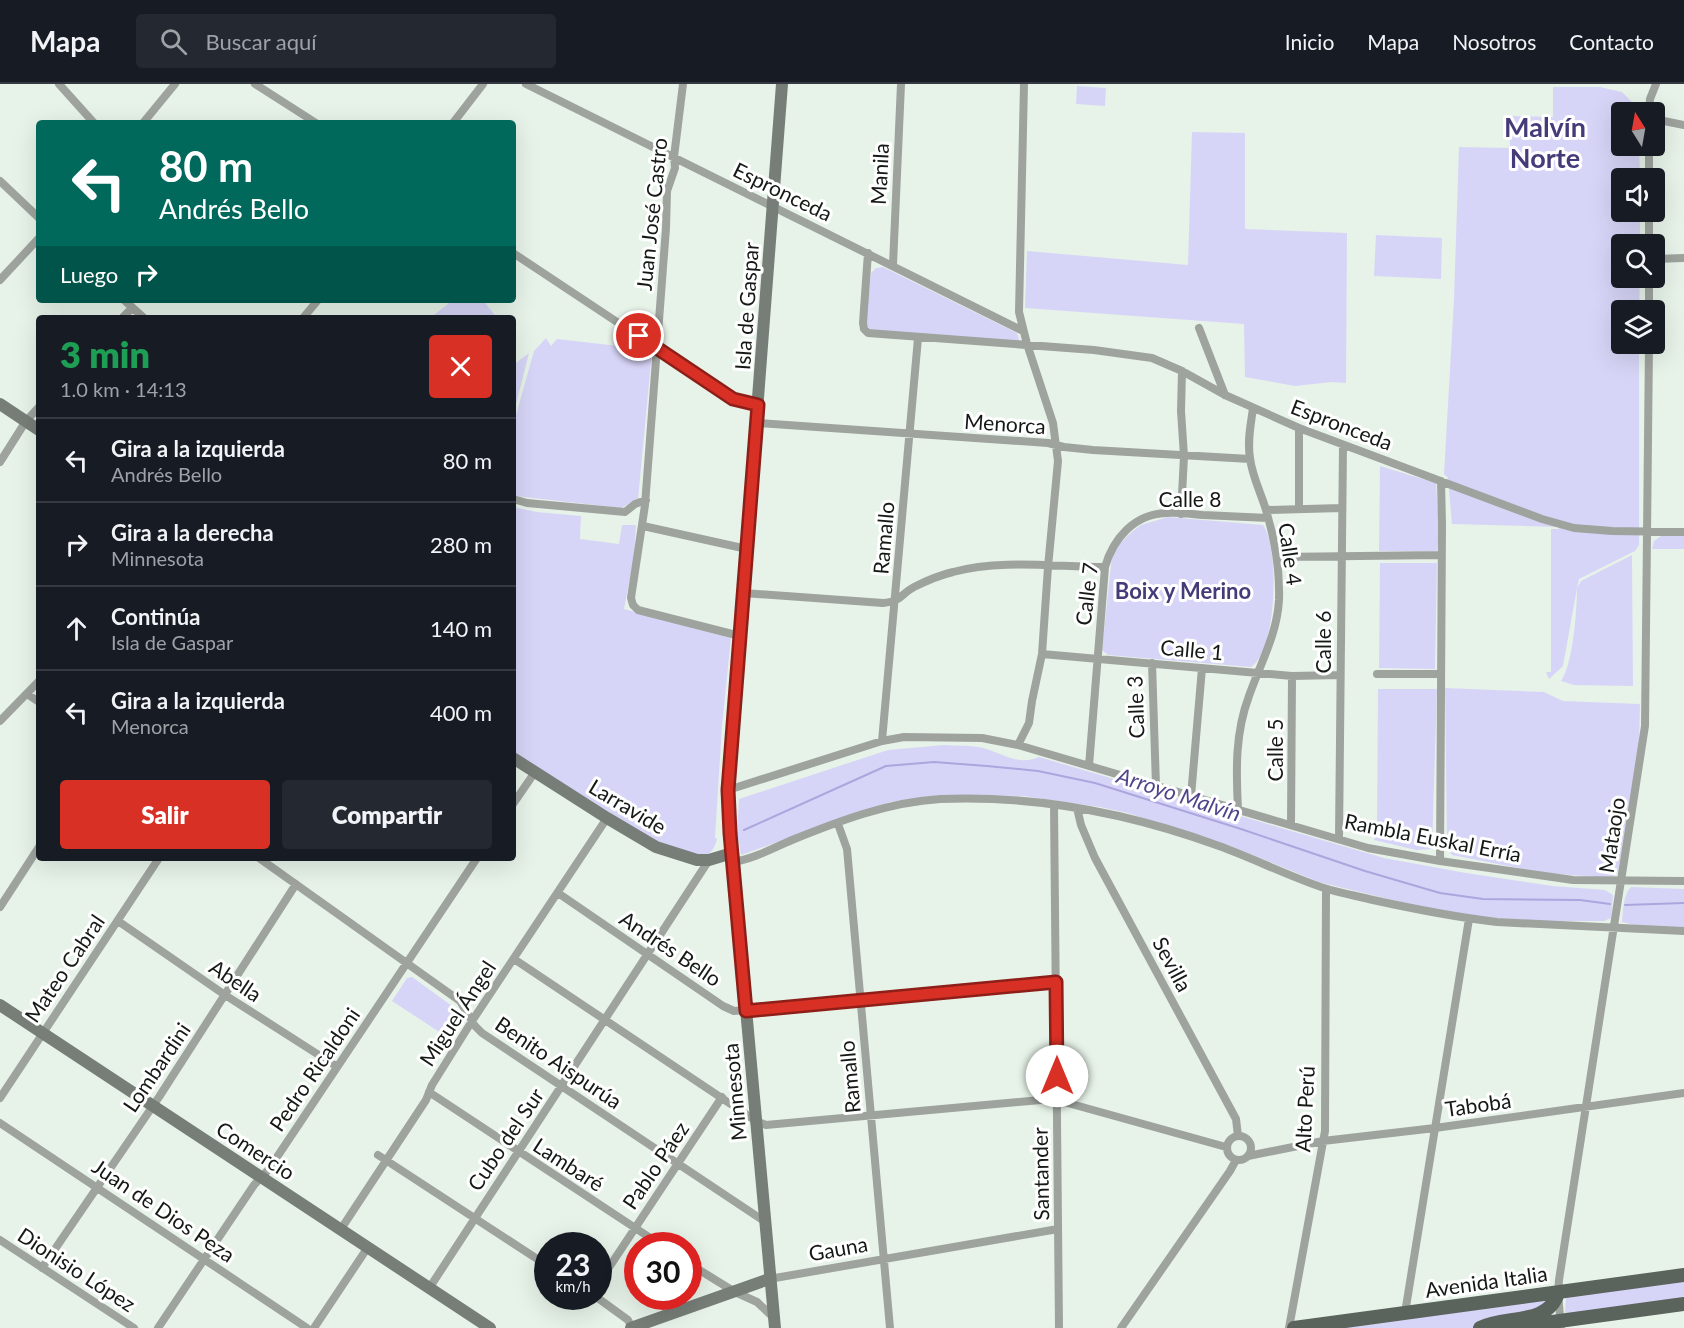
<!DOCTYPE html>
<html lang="es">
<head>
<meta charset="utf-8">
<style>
  :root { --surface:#171b24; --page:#242831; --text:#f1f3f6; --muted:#9ea1a6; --line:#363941; --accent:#d93025 }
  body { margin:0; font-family:Lato,sans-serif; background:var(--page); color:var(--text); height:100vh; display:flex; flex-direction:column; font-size:22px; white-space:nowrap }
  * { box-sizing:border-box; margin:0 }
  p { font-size:20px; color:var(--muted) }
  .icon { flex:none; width:33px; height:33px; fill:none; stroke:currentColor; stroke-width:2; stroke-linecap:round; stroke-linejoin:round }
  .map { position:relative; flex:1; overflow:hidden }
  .sheet { position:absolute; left:36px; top:231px; width:480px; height:546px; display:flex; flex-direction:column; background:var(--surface); border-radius:6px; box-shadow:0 6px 24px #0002 }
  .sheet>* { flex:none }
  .top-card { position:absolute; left:36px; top:36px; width:480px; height:183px; border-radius:6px; box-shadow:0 6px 24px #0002; background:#00695c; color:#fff; overflow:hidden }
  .needle { width:39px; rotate:349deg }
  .buttons { position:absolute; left:1611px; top:18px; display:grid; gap:12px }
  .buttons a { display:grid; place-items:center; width:54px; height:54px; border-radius:6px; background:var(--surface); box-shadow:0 6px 24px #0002; font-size:30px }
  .speed { position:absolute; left:534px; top:1148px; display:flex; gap:12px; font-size:30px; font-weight:700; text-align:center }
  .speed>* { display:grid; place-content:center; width:78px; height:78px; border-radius:50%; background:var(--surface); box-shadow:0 6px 24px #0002; line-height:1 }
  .speed small { font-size:15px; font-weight:400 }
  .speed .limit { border:9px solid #d22; background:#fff; color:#111 }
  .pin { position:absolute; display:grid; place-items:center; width:51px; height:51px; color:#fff; margin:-26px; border:3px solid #fff; border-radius:50%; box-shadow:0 2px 6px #0007 }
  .me { position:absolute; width:66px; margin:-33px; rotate:0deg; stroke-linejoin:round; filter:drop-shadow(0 0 4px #0008) }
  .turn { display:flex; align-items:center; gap:21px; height:126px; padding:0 24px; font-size:27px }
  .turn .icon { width:78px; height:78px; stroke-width:2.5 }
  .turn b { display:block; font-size:42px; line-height:51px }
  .then { display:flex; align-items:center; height:57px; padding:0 24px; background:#0003; gap:12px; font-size:22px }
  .round { display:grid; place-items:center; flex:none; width:63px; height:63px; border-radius:6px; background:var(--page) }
  .summary { display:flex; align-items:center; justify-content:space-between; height:102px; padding:0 24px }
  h1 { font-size:36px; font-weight:800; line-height:45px; color:#1e9e55 }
  .cta { display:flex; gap:12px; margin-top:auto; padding:12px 24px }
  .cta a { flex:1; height:69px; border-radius:6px; background:var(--accent); color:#fff; font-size:24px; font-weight:800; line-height:69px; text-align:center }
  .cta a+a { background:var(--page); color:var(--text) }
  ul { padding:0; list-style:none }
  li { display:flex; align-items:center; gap:18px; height:84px; padding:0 24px; border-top:2px solid var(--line) }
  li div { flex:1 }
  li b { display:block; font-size:22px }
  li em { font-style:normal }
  header { display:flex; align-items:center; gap:36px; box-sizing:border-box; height:84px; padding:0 30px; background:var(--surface); border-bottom:2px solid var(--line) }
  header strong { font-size:28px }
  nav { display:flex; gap:33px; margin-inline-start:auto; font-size:21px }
  .search { width:420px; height:54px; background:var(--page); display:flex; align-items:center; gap:15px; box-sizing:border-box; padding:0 21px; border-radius:6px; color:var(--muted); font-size:22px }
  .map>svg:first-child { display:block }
</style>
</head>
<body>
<header>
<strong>Mapa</strong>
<div class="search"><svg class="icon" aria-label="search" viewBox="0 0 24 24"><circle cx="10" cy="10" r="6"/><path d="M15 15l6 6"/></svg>Buscar aquí</div>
<nav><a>Inicio</a><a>Mapa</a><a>Nosotros</a><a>Contacto</a></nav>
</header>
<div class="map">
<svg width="1684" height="1244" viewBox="0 0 1684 1244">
  <rect width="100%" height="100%" fill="#e7f3e9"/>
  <path fill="#d7d5f7" d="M1077,2L1106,4L1105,22L1076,20Z
    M1553,3H1600L1622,8L1639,25V28H1622V62H1639L1640,94H1622V128H1640V160H1622V194H1640L1639,226H1622V260H1639V461L1635,467L1579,495L1577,504L1581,497L1632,471L1633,602L1574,601L1561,597C1573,580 1577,526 1577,504L1563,582L1549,595L1546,588H1551V445H1559V443L1452,440L1448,394L1444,390L1454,215L1459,63L1510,64V32L1553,33Z
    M1192,48L1245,49V145L1347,149L1346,299L1332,298L1295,302L1245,293L1244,240L1025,224L1027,167L1188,181Z
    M1376,151L1442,154L1441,195L1374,192Z
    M883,183L1017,249L1019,255L1018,257L870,246L866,238L871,189L876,184Z
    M453,216H483L497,234H430Z
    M546,254L551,262L557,255L619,262L625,269L642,271L652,268L638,415L621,424L515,412L516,331L534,267Z
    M529,269L513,332V337V281Z
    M1380,382L1436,399L1439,446L1437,467H1379Z
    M513,423L537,428L581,432L580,455L619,460L622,441H636L634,473L624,525L731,554L722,642L715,754L717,755C715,762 712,771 703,772C670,775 547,691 513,670Z
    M1168,433L1263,441C1280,464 1277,567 1251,583L1108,571L1102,566L1112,472L1121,458L1133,447L1141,441Z
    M1684,451V465H1652L1654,457L1661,452Z
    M1380,479H1437L1435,585L1379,584Z
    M1445,604L1544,608L1563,617L1640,620L1639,661L1618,789L1611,794L1544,789L1452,771L1447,763Z
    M1378,605H1437L1432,765L1416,766L1374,756L1377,746Z
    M944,661C955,662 967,661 978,663C1001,667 1016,683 1039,673L1384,774L1466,789L1553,802L1605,806L1613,811L1611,834L1604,837H1534L1483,833L1417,822L1319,798L1233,763L1128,729L1100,723L1023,712L964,711L929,712L890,718L741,771L737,748L739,715L888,666Z
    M1631,803L1684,805V844L1644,843L1622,838C1623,827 1623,811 1631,803Z
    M412,893L452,922L459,938L450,955L392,917L407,894Z
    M1681,1197L1684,1198V1212L1682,1214L1567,1231L1565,1229L1566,1212Z
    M1548,1215L1553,1224L1552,1232L1485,1244H1339Z"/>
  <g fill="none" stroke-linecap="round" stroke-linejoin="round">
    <path stroke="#aba6de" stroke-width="2" d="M744,746L886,682L934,678L987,682L1038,687L1095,699L1241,745L1365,787L1440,809L1483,815L1580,816L1610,820
      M1625,821L1684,819"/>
    <path stroke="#9ea39e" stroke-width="8" d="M59,0L94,39
      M255,0L316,39
      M526,0L1023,247
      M683,0L674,73L675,84L667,107L666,144L645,421L631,514L633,521L638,526L740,552
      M1649,28L1650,15L1656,0
      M1654,35L1684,41
      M143,39L175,0
      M453,39L483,0
      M1649,62V94
      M0,97L39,134
      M1649,128V160
      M513,169L733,315L758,321
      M868,169L863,239L864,245L868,249L1094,266L1152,274L1182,287L1225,311L1299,344L1542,435L1574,444L1612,447L1684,448
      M1654,175L1684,174
      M893,181L901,0
      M0,196L39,154
      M124,216L144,234
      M1649,226V194
      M122,234L132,224
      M303,234L318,216
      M1199,244L1225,311
      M757,339L1048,359L1064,363L1093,366L1250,375
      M0,378L26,337L39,323
      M513,415L527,419L625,428L635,420L646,416
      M1299,425V344
      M1266,426L1341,424
      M1181,430L1184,372L1181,327L1182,287
      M643,442L747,465
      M1278,473L1441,471
      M743,509L883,519C903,517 899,511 914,503C926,497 940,491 953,488C1001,475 1055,483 1105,483
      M1042,570L1292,592L1339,591
      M1152,579L1156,702
      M1377,590H1440
      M27,610L39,618
      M0,637L39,597
      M882,657L918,254
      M1018,661L1029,639L1032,617L1042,570L1048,483L1058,377L1053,339L1027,260L1019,228L1024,0
      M1089,682L1105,483C1113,455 1134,430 1166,429C1178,428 1191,430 1203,431C1225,432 1247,433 1268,434
      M728,706L882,657L904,653L982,654L1018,661L1368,764L1440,777L1573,796L1684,797
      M1191,712L1202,584
      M513,720L535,688
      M1054,721L1059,1244
      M1077,724L1081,741L1095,774L1236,1035L1238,1052
      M1238,725C1236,686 1235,649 1249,612C1260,580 1277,551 1279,516C1280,485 1275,456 1266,426C1261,409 1252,392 1250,374C1247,357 1251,340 1253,324
      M838,740L847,765L848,776L890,1244
      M1291,740L1292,592
      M1339,754L1343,361
      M259,774L460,917L475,942L482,949L764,1137
      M1440,777L1442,440L1441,397
      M733,778C754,775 773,764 792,756C839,737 889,718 940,715C1036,711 1129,729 1219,762C1255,775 1288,792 1324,804C1340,809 1357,812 1373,816C1414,825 1455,833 1497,838L1684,847
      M558,809L723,922L734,927L1056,898
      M0,823L39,763
      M118,837L225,911L336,982
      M514,875L756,1037L766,1041L1041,1016H1057L1226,1063
      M429,1008L661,1161
      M0,1014L159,774
      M0,1039L307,1244
      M1227 1064a12 12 0 1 1 24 0a12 12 0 1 1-24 0Z
      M378,1071L548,1182
      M1248,1072L1323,1057L1435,1044L1684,1009
      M341,1145L426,1016L432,1001L472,937L607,734
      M0,1156L134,1244
      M688,1179L735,1208L757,1218L773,1233
      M42,1184L159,1013L296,800
      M769,1195L1058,1145
      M598,1200L722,1013
      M430,1203L709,776
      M595,1212L628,1236L632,1244
      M1405,1229L1469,835
      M158,1244L254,1101L269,1085L477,774
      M314,1244L368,1163
      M1121,1244L1230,1087L1236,1076
      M1289,1244L1325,1047L1326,805
      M1561,1244L1558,1209L1559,1196L1645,642L1649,260"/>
    <path stroke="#777e78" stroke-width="12" d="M0,320L39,346
      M513,674L607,734L656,763L697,776H709L732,769
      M0,921L490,1244
      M631,1244L769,1195
      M775,1244L730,749L728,706L782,0"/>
    <path stroke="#5b645c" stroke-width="14" d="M1294,1244L1684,1191
      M1480,1244C1505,1231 1548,1242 1558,1209
      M1508,1244L1684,1220"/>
  </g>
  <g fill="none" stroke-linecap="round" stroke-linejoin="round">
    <defs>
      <path id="route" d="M639,252L733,315L758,321L728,706L730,749L746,927L1056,898L1057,992"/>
    </defs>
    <use href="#route" stroke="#8d1f18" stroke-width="15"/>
    <use href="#route" stroke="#d93025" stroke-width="10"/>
  </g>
  <g text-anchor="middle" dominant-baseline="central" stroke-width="6" stroke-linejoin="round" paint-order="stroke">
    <g font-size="21" fill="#151916" stroke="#fff">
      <text transform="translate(879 90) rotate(-87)">Manila</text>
      <text transform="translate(783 107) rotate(26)">Espronceda</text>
      <text transform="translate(651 130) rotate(-84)">Juan José Castro</text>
      <text transform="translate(746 222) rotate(-86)">Isla de Gaspar</text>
      <text transform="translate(1005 339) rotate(4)">Menorca</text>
      <text transform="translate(1342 340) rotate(21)">Espronceda</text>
      <text x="1190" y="414">Calle 8</text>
      <text transform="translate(883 454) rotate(-85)">Ramallo</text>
      <text transform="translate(1291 470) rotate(82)">Calle 4</text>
      <text transform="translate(1086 510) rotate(-83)">Calle 7</text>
      <text transform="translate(1322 558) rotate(-90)">Calle 6</text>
      <text transform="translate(1192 565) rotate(5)">Calle 1</text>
      <text transform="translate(1135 623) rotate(-92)">Calle 3</text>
      <text transform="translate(1274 666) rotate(-90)">Calle 5</text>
      <text transform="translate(628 722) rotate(31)">Larravide</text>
      <text transform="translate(1611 751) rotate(-81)">Mataojo</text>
      <text transform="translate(1433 753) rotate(11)">Rambla Euskal Erría</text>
      <text transform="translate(671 864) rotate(34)">Andrés Bello</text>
      <text transform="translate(1173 880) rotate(62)">Sevilla</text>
      <text transform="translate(64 884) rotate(-56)">Mateo Cabral</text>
      <text transform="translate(236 896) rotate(34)">Abella</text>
      <text transform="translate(457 929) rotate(-57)">Miguel Ángel</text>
      <text transform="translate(559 978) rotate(34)">Benito Aispurúa</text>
      <text transform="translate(156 983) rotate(-56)">Lombardini</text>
      <text transform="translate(314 985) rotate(-56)">Pedro Ricaldoni</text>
      <text transform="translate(849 993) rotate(-95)">Ramallo</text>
      <text transform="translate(734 1008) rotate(-95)">Minnesota</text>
      <text transform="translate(1478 1020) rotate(-8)">Tabobá</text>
      <text transform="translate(1304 1025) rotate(-87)">Alto Perú</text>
      <text transform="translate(505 1055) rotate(-56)">Cubo del Sur</text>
      <text transform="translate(256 1066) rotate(33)">Comercio</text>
      <text transform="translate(569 1080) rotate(33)">Lambaré</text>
      <text transform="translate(655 1081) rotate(-56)">Pablo Páez</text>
      <text transform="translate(1040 1090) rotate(-91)">Santander</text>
      <text transform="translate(164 1126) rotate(34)">Juan de Dios Peza</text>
      <text transform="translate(838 1164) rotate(-10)">Gauna</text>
      <text transform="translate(77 1185) rotate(33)">Dionisio López</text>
      <text transform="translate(1486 1197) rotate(-8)">Avenida Italia</text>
    </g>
    <g font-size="22" font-weight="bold" fill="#453b78" stroke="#fff">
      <text x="1183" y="506">Boix y Merino</text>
    </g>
    <g font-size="22" font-style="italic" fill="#50458a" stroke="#fff">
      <text transform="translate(1179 710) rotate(18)">Arroyo Malvín</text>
    </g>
    <g font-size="27" font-weight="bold" fill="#453b78" stroke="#fff">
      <text x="1545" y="42">Malvín<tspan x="1545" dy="31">Norte</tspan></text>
    </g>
  </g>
</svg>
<div class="buttons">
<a><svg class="needle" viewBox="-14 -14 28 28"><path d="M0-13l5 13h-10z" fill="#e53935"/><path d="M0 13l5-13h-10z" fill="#9ea1a6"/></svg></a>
<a><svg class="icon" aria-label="sound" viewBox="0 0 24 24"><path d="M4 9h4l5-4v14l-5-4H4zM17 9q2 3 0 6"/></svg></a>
<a><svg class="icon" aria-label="search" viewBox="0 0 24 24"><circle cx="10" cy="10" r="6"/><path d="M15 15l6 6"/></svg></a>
<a><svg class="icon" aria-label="layers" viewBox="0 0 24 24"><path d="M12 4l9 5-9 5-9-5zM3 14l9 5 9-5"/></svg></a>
</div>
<div class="speed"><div>23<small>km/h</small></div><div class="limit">30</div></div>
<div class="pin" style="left:639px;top:252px;background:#d93025"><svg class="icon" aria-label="arrive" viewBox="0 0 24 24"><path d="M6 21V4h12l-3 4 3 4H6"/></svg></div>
<svg class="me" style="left:1057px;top:992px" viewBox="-20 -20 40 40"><circle r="19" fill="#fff"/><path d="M0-13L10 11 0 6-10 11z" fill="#d93025"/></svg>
<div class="top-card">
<div class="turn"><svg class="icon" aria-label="left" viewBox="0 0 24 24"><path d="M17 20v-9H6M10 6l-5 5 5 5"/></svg><div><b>80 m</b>Andrés Bello</div></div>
<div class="then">Luego<svg class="icon" aria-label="right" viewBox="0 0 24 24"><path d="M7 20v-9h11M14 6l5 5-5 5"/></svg></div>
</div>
<section class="sheet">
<div class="summary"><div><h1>3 min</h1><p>1.0 km · 14:13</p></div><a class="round" style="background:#d93025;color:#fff"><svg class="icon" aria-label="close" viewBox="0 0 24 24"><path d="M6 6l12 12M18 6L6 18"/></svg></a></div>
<ul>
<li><svg class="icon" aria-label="left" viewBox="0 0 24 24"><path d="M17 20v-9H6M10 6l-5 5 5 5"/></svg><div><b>Gira a la izquierda</b><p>Andrés Bello</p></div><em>80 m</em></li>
<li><svg class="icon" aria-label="right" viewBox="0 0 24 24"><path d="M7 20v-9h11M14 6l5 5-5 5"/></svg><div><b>Gira a la derecha</b><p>Minnesota</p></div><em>280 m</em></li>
<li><svg class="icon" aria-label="ahead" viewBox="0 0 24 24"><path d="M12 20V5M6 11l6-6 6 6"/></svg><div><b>Continúa</b><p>Isla de Gaspar</p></div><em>140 m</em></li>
<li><svg class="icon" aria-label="left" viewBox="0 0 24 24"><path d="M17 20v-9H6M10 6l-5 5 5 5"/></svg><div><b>Gira a la izquierda</b><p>Menorca</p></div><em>400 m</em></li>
</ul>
<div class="cta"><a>Salir</a><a>Compartir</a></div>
</section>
</div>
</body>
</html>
